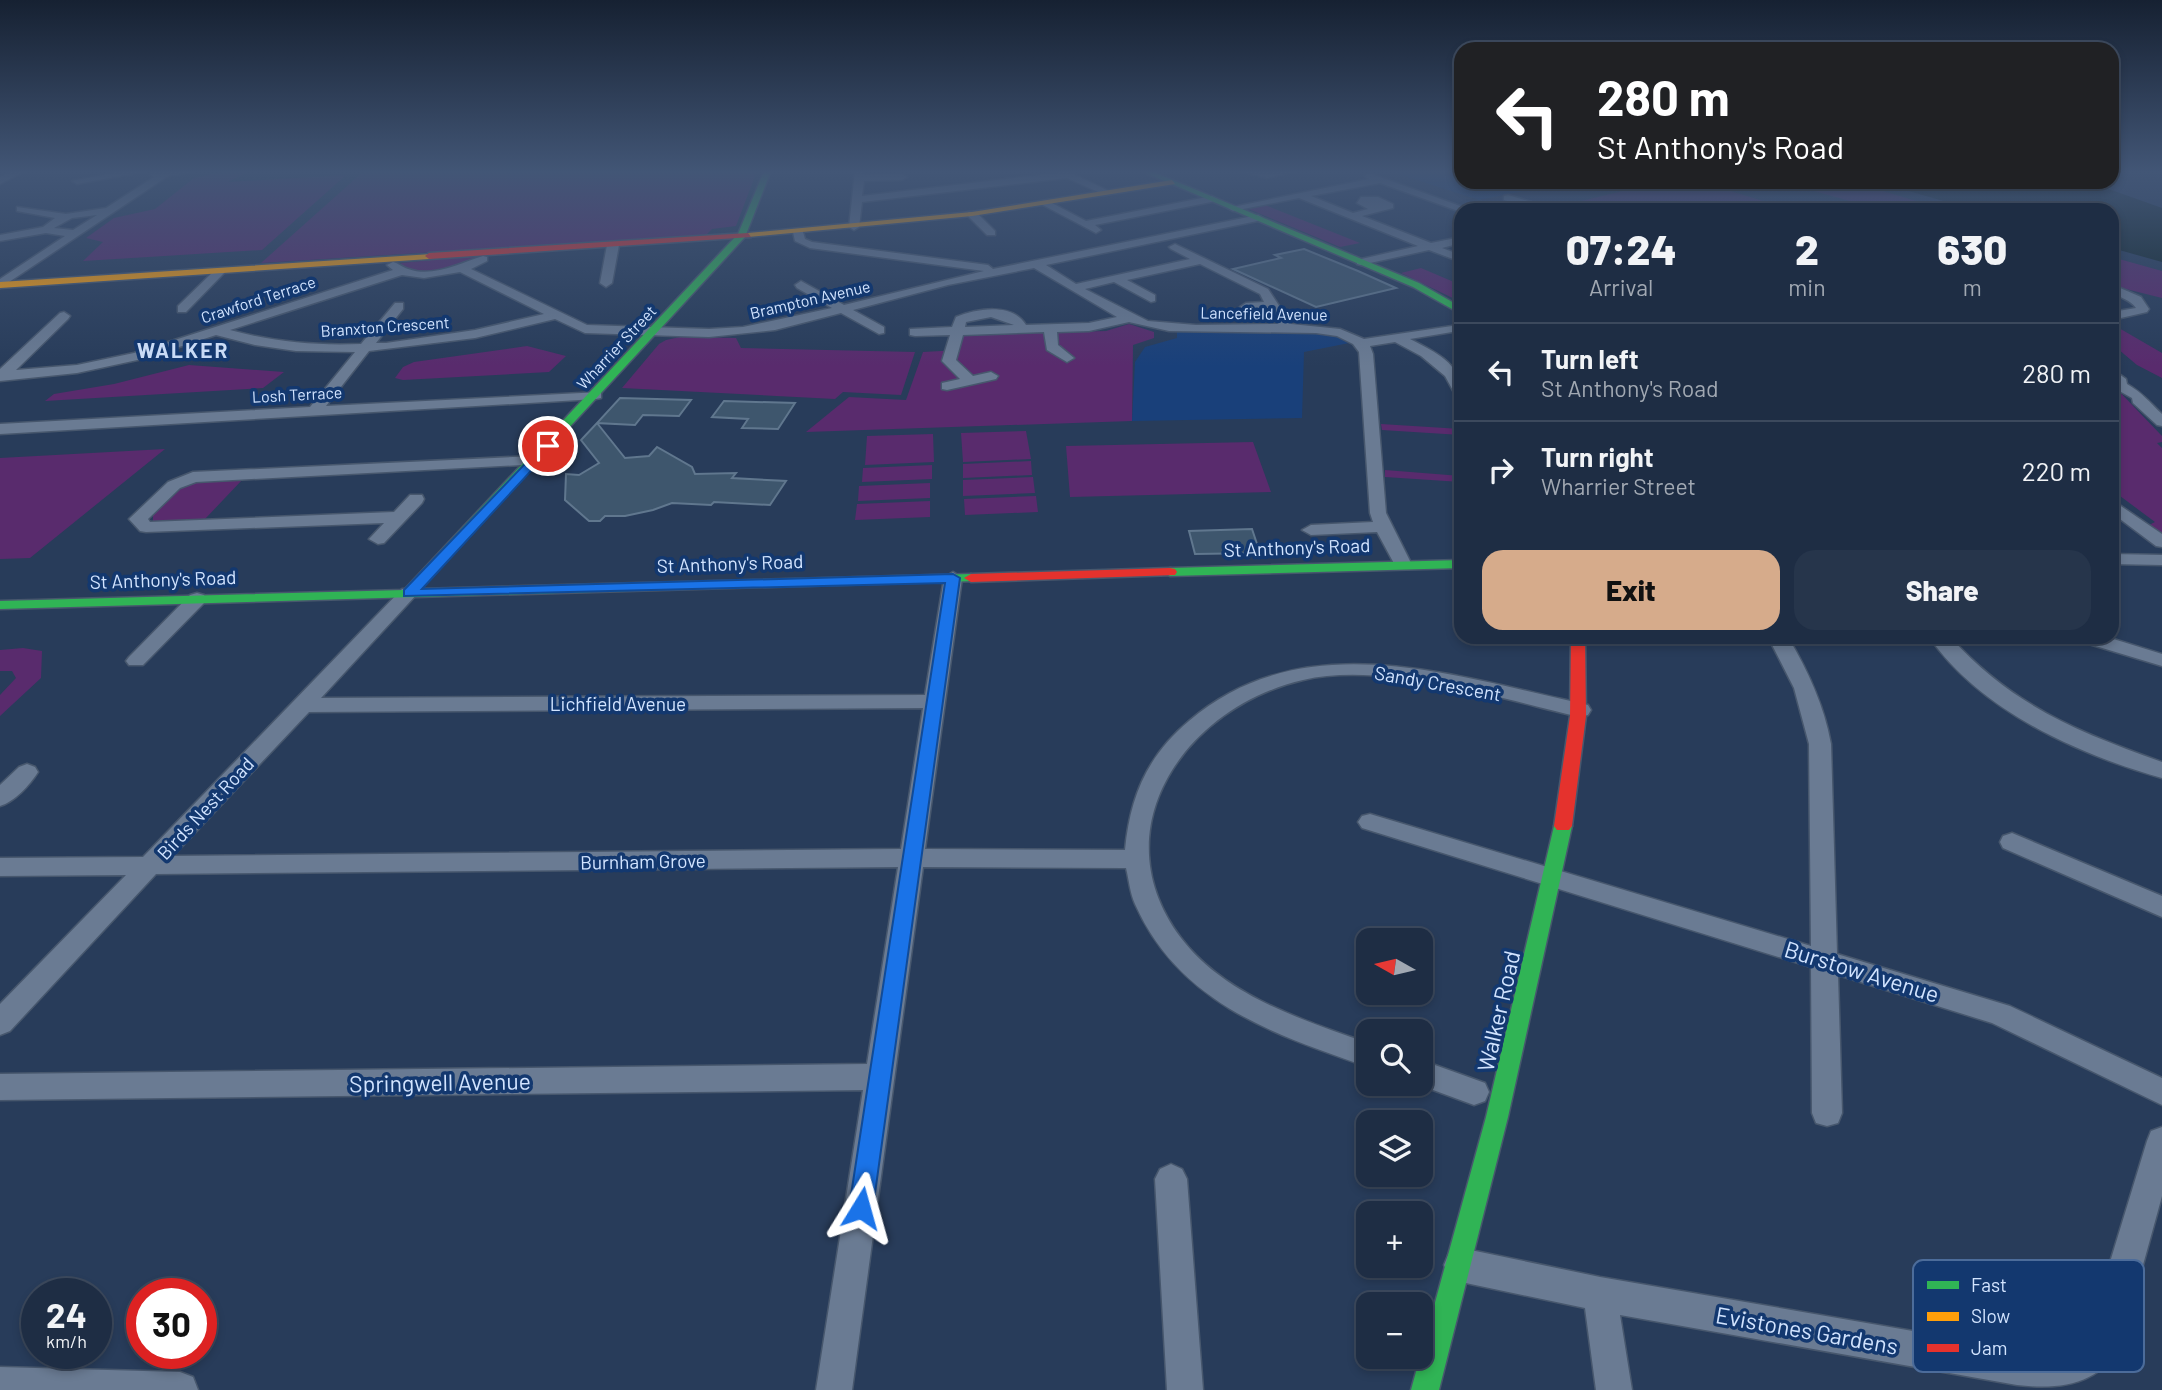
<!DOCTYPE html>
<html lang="en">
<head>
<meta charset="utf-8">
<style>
  :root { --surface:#1e2d44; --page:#26354b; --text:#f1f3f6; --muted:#a1a8b2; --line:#3c495d; --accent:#d6ab8b }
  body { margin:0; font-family:Barlow,sans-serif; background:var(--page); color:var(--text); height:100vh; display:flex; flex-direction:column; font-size:26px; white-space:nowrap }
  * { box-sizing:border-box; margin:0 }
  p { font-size:23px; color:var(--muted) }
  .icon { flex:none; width:38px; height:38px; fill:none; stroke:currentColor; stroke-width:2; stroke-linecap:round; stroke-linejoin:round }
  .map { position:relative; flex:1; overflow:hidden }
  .sheet { position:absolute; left:1454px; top:203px; width:665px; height:441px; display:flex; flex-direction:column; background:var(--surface); border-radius:21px; box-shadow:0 4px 10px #0003,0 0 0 2px var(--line) }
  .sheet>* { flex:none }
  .banner { position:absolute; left:1454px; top:42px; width:665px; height:147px; border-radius:21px; box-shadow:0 4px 10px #0003,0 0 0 2px var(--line); background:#202124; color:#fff; overflow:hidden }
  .needle { width:46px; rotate:278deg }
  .tools { position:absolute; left:1356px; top:928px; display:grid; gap:14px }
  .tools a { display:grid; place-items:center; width:77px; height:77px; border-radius:14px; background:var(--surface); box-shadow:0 4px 10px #0003,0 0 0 2px var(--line); font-size:35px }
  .speed { position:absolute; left:21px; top:1278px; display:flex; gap:14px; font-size:35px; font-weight:700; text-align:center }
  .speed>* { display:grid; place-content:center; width:91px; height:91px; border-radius:50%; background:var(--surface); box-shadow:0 4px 10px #0003,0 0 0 2px var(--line); line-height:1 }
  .speed small { font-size:18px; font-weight:400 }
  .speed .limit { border:10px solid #d22; background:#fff; color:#111 }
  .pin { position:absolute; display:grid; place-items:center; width:60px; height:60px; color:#fff; margin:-30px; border:4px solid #fff; border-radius:50%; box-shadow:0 2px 7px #0007 }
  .me { position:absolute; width:77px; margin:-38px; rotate:8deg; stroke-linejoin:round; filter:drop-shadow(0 0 5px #0008) }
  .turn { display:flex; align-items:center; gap:24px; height:147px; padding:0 28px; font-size:32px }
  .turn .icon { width:91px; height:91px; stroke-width:2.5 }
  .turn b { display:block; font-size:49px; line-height:60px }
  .eta { display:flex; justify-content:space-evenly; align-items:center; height:119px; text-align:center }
  .eta b { font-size:42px; font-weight:800; line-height:49px }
  .primary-button { display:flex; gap:14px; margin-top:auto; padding:14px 28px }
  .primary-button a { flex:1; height:80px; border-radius:21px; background:var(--accent); color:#111; font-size:28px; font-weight:800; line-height:80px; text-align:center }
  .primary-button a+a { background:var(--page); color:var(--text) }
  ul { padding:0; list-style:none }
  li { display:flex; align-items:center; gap:21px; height:98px; padding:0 28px; border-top:2px solid var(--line) }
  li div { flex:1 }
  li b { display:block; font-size:26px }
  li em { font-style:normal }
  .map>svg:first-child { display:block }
</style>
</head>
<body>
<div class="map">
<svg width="2162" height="1390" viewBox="0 0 2162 1390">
  <rect width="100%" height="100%" fill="#283c5a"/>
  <path fill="#19407a" d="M1389,171H1461V182H1549L1518,188L1524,191L1479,200Z
    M1177,331L1314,332L1337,336L1349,343L1304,352L1302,418L1132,421L1135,362L1145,347L1177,338Z"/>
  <path fill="#592b6d" d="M226,171H249L228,182L346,175L262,250L83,261L103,242L86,238L114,218L155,209L194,178Z
    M364,171H757L736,226L712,229L706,235L261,263Z
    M1595,182H1636L1649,186L1661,182H1715L1711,185L1792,210H1580L1569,204L1627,190Z
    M1783,182H1853L1946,210H1881Z
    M1265,205L1360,243L1340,247L1246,208Z
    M482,255C465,274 425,273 402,269L401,263Z
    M2112,257L2162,271V298L2118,287L2115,274L2112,273Z
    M1421,268L1461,285V302L1401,273Z
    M1129,324L1154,332V338L1133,345L1132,421L806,432L849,397L906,400L923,352L959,350L962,335L1106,331Z
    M2112,324L2162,353V378L2137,365L2112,344Z
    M680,337L736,338L741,348L915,352L901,395L843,392L835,399L622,388L659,344L666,340Z
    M527,346L566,356L549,372L403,380L395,378L403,367L414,362Z
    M189,365L284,372L263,388L45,401L54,394L114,384Z
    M2112,384L2162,436V442L2157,443L2162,448V535L2149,525L2155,522L2112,490Z
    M1381,424L1461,429V435L1382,430Z
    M1026,431L1031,459L963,462L961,433Z
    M933,434L934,462L865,465L867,436Z
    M1253,442L1271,492L1070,497L1066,446Z
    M165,449L30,558L0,559V458Z
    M1031,461L1032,475L963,478V464Z
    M932,465V479L862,482L863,468Z
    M1385,470L1461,476V482L1385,477Z
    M1033,477L1035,493L963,496V480Z
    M243,479L205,519L153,521V514L182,487L194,481Z
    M930,483V498L858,501L859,486Z
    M1036,496L1038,512L965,515L964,499Z
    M930,501V517L855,520L857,504Z
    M23,648L42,651L41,678L0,716V695L16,678L12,671H0V650Z"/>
  <path fill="#102529" d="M1877,182H2089L2162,208V262L2112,248V210H1975Z"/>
  <path fill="#3e566d" stroke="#60778e" stroke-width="2" d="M1304,249L1358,271L1396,288L1316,307L1233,269L1281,258L1275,255Z
    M620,398L691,400L679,416L643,415L635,425L597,423Z
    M724,401L795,403L778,429L742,428L748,419L712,417Z
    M597,423L625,458L649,456L657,447L692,467L695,474L736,473L732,478L786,481L770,505L714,502L711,505L672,503L653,510L625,516H605L600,521H589L565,500L566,474L579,475L599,463L581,440Z
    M1252,529L1260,553L1195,554L1189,531Z"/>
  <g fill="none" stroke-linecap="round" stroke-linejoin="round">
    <defs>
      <path id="street" d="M13,171H25L0,184V177Z
        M123,171H146L77,184L72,181Z
        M196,171L168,176L0,288V279L65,236L46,233L0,241V235L43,227L55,218L17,211V207L66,214L106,208L154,177L150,174L152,172ZM97,215L73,230L54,228L72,218Z
        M855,171H865L864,175L902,174L907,177L902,180L864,181L862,196L1057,173L1054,171H1067L1113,193L1105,195L1067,178L862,202L859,227L854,230L849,227Z
        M1241,171H1295L1267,178Z
        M1369,173L1471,210L1461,212L1380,183L1311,196L1353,213L1368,209L1357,203L1361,197H1378L1393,204V208L1362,216L1431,243L1461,237V243L1442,248L1461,255V262L1429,250L1361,265L1357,264V260L1418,246L1299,198L1233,211L1228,208L1369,179L1364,176Z
        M1508,195L1551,208L1552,210H1536L1504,200V196Z
        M1212,196L1217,199L1216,201L1095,225L1101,230L1096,233L1041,204L1050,202L1086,221Z
        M968,212H976L995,231V235H987L968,216Z
        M1258,215L1263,218L1262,220L1046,265L1076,284L1190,259L1171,249L1169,247L1175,244L1268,289L1291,324L1340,329L1364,339L1452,326V332L1410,339C1437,353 1463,364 1461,397L1456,396L1445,376L1421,356L1395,342L1370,346L1373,354L1386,513L1412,565L1409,569H1397L1377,532L1311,535L1302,530L1311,525L1373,522L1370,513L1359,352L1353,344L1337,336L1316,333L1169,331L1129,322L1089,331L1057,332L1058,345L1074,358L1067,362L1047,350L1044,332L963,335L956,360L973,376L991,372L998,376L996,379L947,390L942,389V383L960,379L942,361L950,335L915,336L910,335V329L952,327L956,317C976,309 1012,302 1026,325L1089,323L1117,317L1034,268L948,285L853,310L884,327V333L879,334L841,313L775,330L709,337L585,333L555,319L475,338L369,351L326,406L601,392V398L596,399L0,434V424L310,407L355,352L296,351L255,345L216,335L142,359L77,373L0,381V369L60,313L64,312L70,316L68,319L16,370L77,365L134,353L393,270L387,265L393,262C398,263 402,267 408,269C433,278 460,263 483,256L487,257V261L471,269L587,325L709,329L743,327L832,308L797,288L795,285L801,281L844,305L984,271L810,248L795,241L793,232L798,229L803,232L805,239L812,242L988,265L993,269ZM1200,264L1260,294L1264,302L1246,303L1240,307L1246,311L1269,309L1278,324L1196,325L1148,321L1085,289L1114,282L1151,302L1155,301V295L1127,280ZM460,272L544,314L475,330L386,343H376L403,309V303H395L361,344C317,346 273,342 230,330L402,275L424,278ZM991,317L1014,325L965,327L966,322Z
        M613,242L619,245L612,283L606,287L600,283L607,245Z
        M216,269L226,271L186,312H178V306Z
        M2120,288L2141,297L2149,309L2147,312L2112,320V312L2136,308C2130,299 2120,299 2114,292Z
        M2112,369L2126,379L2127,384C2143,393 2149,402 2162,414V426L2157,425L2133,403L2132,398L2114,388Z
        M534,456L542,461L540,464L196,482L180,488L148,519L150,522L394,512L410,495H422L424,499L422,503L384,543L378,544L369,539L384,523L146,532L140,531L129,519L168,482L193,472Z
        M2112,500L2162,534V547L2156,546L2112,513Z
        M2112,554L2162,555V565L2112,564Z
        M953,572L962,578L925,849L1125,850C1130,797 1147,756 1189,721C1302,624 1450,675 1580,703L1588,705L1591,710L1588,715L1580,717C1501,699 1383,661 1303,680C1186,707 1099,829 1181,938C1225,996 1303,1020 1368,1043V1067C1273,1034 1179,1003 1135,904C1130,893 1129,880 1126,868L923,867L852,1390H816L863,1090L0,1100V1074L867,1064L898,867L156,874L10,1031L0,1035V1004L126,875L0,876V858L143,857L402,589H416L418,593L321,698L925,695L944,578ZM923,708L901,849L173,856L309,712Z
        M197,593L204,595L206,599L204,603L143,665H129L126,661L129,657L190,595Z
        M1768,637H1788C1808,671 1824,705 1831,744L1837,954L2010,1006L2162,1078V1105L1992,1023L1838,975L1842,1113L1838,1123L1827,1126L1816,1123L1812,1113L1811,967L1362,828L1358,822L1362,816L1370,814L1811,946L1809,744L1794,688Z
        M1929,637H1950C2013,706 2076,731 2162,762V778C2077,754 1981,711 1929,637Z
        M2076,637H2107L2162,654V666L2079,641Z
        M27,764L35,767L38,772C30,785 14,802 0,806V785L19,767Z
        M2012,833L2162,896V917L2003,848L2000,842L2003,836Z
        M1421,1060L1485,1083L1489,1092L1485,1101L1474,1105L1414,1083H1421Z
        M2162,1127V1196L2122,1341C2103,1385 2060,1390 2017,1385L1620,1315L1632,1390H1596L1585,1308L1461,1282L1449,1277L1444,1265L1449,1253L1461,1248L1600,1277L2017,1349C2048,1354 2068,1358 2089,1331L2147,1141L2151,1131Z
        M1171,1164L1182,1169L1187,1179L1203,1390H1167L1155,1179L1160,1169Z
        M0,1367L180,1372L193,1377L198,1390H0Z"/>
      <path id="fast" d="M764,171H771L745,237L420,589L971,574L978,578L976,581L0,609V601L404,590L738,234Z
        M1141,171H1151L1419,283L1461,307V314L1413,287Z
        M1461,560V568L1170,576L1163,572L1170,568Z
        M1563,820L1569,822L1572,826L1508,1117L1439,1390H1411L1486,1117L1554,826L1557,822Z"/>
      <path id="slow" d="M1172,180L1175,184L972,216L748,237L744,235L748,233L972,212Z
        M432,254V258L429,259L0,288V282Z"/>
      <path id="jam" d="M748,233L751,237L429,259L425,256L429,253Z
        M1170,568L1175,569L1177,572L1175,575L971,582L964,578L971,574Z
        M1571,637H1585L1586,716L1572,826L1569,830H1557L1554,826L1570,716Z"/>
    </defs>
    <use href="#street" stroke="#47576d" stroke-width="3"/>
    <use href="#fast" stroke="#47576d" stroke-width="3"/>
    <use href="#slow" stroke="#47576d" stroke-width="3"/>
    <use href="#jam" stroke="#47576d" stroke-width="3"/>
    <use href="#street" fill="#6a7b93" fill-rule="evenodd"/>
    <use href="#fast" fill="#30b455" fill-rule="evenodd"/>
    <use href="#slow" fill="#ff9f0a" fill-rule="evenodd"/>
    <use href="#jam" fill="#e5322d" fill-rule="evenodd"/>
  </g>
  <linearGradient id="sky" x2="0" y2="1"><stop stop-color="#162132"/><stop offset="0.47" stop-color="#425676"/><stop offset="1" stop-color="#425676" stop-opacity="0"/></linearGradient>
  <rect width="2162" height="366" fill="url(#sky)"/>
  <path fill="#1a73e8" stroke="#114b97" stroke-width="2" d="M544,444L554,446L422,589L953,574L960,578L873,1208L870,1216L861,1219L852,1216L849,1208L945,583L404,596V590Z"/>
  <g text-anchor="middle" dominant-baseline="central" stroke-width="7" stroke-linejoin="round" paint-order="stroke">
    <g font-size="16" fill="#d2e4ff" stroke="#13386f">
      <text transform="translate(258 299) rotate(-18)">Crawford Terrace</text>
      <text transform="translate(810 299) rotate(-13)">Brampton Avenue</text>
      <text transform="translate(1264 313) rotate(1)">Lancefield Avenue</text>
      <text transform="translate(385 326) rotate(-4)">Branxton Crescent</text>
      <text transform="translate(616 347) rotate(-47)">Wharrier Street</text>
      <text transform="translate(297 394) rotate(-3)">Losh Terrace</text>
    </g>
    <g font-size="19" fill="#d2e4ff" stroke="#13386f">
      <text transform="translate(1297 547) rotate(-2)">St Anthony's Road</text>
      <text transform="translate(730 563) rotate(-2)">St Anthony's Road</text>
      <text transform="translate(163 579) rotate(-2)">St Anthony's Road</text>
      <text transform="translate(1438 683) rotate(10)">Sandy Crescent</text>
      <text x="618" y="703">Lichfield Avenue</text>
      <text transform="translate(205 808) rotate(-47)">Birds Nest Road</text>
      <text transform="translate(643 861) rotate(-1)">Burnham Grove</text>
    </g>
    <g font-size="21" font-weight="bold" letter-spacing="2" fill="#c9dbf6" stroke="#13386f">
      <text x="183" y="349">WALKER</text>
    </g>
    <g font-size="23" fill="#d2e4ff" stroke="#13386f">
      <text transform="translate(1862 971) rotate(17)">Burstow Avenue</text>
      <text transform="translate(1498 1011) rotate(-77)">Walker Road</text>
      <text transform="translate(440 1082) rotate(-1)">Springwell Avenue</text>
      <text transform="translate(1807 1330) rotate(10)">Evistones Gardens</text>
    </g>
  </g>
  <rect x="1913" y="1260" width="231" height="112" rx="10" fill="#13386f" stroke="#4c6c9a" stroke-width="2"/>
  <rect x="1927" y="1281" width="32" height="8" fill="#30b455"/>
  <rect x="1927" y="1312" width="32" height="9" fill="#ff9f0a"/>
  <rect x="1927" y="1344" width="32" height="8" fill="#e5322d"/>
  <g font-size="19" fill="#d2e4ff">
    <text x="1971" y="1292">Fast</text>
    <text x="1971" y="1323">Slow</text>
    <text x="1971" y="1355">Jam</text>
  </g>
</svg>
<div class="tools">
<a><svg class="needle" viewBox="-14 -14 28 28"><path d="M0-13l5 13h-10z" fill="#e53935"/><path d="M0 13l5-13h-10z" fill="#a1a8b2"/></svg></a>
<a><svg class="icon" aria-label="search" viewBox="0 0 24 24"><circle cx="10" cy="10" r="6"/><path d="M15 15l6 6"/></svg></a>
<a><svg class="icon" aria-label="layers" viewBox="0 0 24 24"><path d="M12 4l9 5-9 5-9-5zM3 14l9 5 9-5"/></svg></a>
<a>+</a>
<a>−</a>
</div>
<div class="speed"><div>24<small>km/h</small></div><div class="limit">30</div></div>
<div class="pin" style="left:548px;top:446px;background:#d93025"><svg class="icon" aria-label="arrive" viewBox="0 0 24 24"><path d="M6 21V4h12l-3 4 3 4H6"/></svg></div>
<svg class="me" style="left:861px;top:1208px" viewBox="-20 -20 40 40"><path d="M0-17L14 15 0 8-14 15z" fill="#1a73e8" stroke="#fff" stroke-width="4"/></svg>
<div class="banner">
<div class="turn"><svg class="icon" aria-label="left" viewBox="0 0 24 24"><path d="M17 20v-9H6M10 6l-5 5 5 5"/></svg><div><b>280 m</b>St Anthony's Road</div></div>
</div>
<section class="sheet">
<div class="eta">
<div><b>07:24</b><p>Arrival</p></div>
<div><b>2</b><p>min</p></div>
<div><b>630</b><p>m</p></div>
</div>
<ul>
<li><svg class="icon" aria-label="left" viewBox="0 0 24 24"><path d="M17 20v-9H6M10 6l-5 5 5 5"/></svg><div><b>Turn left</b><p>St Anthony's Road</p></div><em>280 m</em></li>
<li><svg class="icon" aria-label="right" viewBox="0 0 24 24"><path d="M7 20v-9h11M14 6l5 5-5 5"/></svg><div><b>Turn right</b><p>Wharrier Street</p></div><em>220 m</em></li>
</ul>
<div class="primary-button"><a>Exit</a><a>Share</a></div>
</section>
</div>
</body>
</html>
